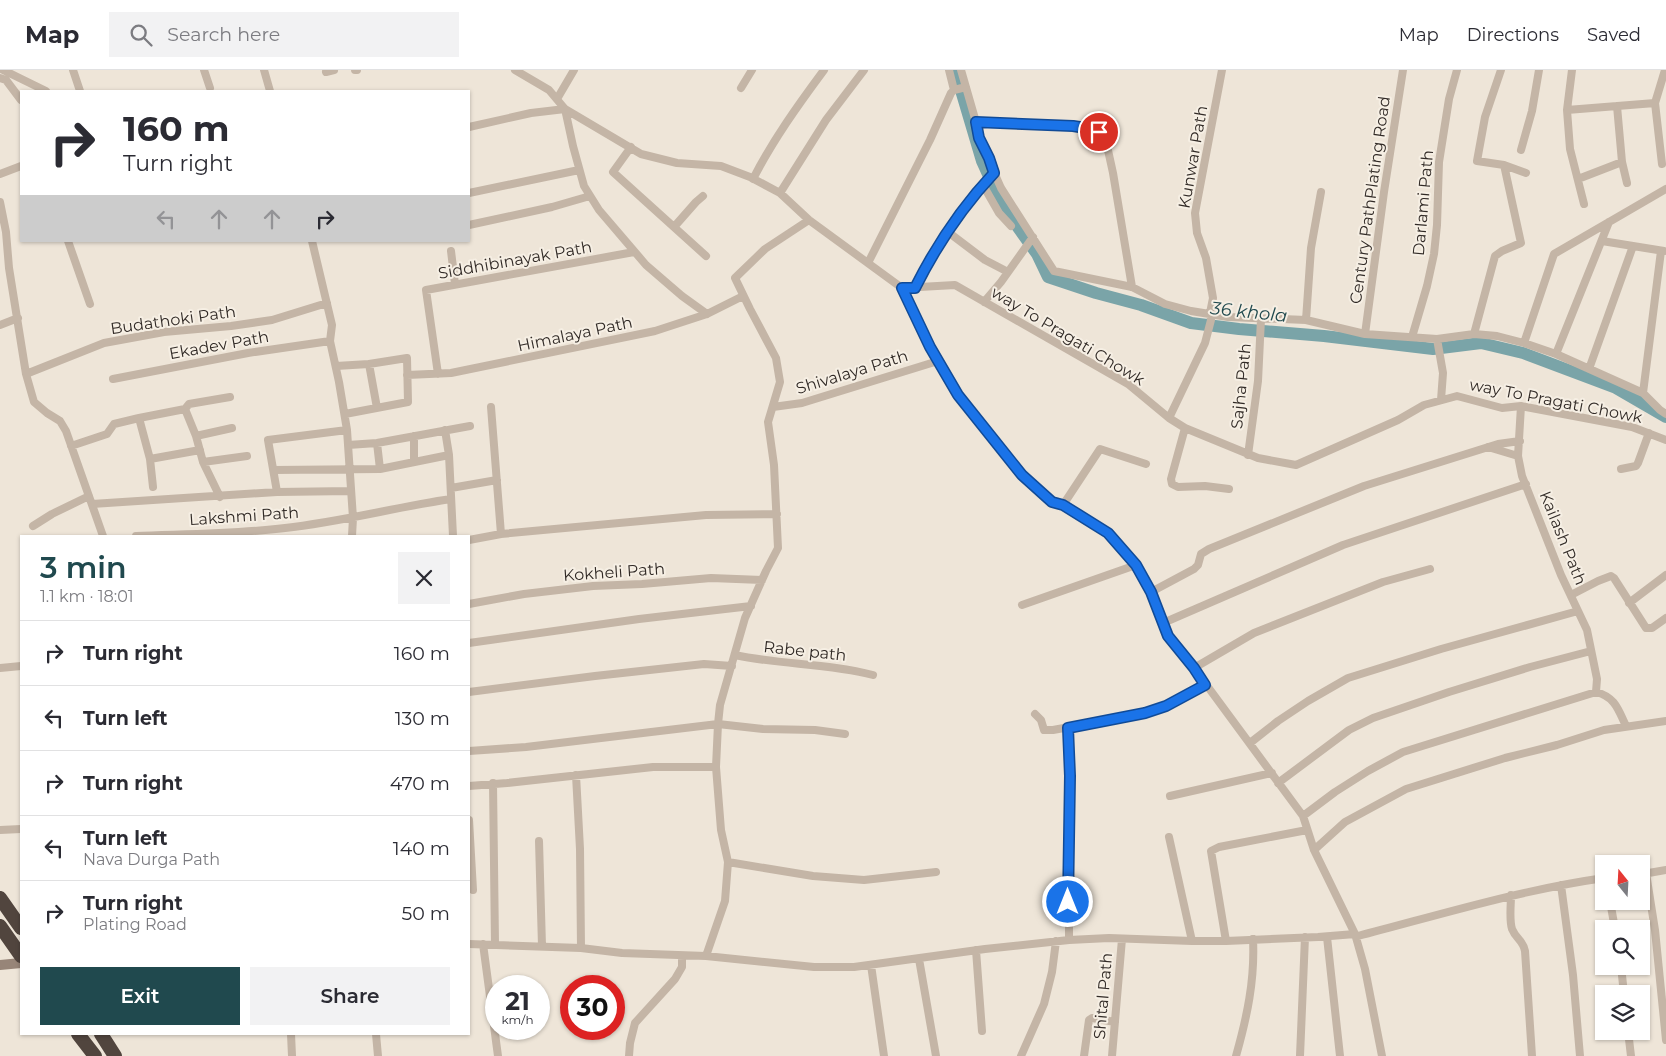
<!DOCTYPE html>
<html lang="en">
<head>
<meta charset="utf-8">
<style>
  :root { --surface:#fff; --page:#f2f2f3; --text:#2b2b33; --muted:#7c7c81; --line:#e1e1e2; --accent:#20494e }
  body { margin:0; font-family:Montserrat,sans-serif; background:var(--page); color:var(--text); height:100vh; display:flex; flex-direction:column; font-size:19px; white-space:nowrap }
  * { box-sizing:border-box; margin:0 }
  p { font-size:16px; color:var(--muted) }
  .icon { flex:none; width:28px; height:28px; fill:none; stroke:currentColor; stroke-width:2; stroke-linecap:round; stroke-linejoin:round }
  .map { position:relative; flex:1; overflow:hidden }
  .panel { position:absolute; left:20px; top:465px; width:450px; height:500px; display:flex; flex-direction:column; background:var(--surface); border-radius:0px; box-shadow:0 1px 4px #0004 }
  .panel>* { flex:none }
  .hud { position:absolute; left:20px; top:20px; width:450px; height:152px; border-radius:0px; box-shadow:0 1px 4px #0004; background:#fff; color:var(--text); overflow:hidden }
  .needle { width:32px; rotate:342deg }
  .fabs { position:absolute; left:1595px; top:785px; display:grid; gap:10px }
  .fabs a { display:grid; place-items:center; width:55px; height:55px; border-radius:0px; background:var(--surface); box-shadow:0 1px 4px #0004; font-size:25px }
  .speed { position:absolute; left:485px; top:905px; display:flex; gap:10px; font-size:25px; font-weight:700; text-align:center }
  .speed>* { display:grid; place-content:center; width:65px; height:65px; border-radius:50%; background:var(--surface); box-shadow:0 1px 4px #0004; line-height:1 }
  .speed small { font-size:12px; font-weight:400 }
  .speed .limit { border:8px solid #d22; background:#fff; color:#111 }
  .pin { position:absolute; display:grid; place-items:center; width:42px; height:42px; color:#fff; margin:-21px; border:2px solid #fff; border-radius:50%; box-shadow:0 1px 5px #0007 }
  .me { position:absolute; width:55px; margin:-28px; rotate:0deg; stroke-linejoin:round; filter:drop-shadow(0 0 4px #0008) }
  .turn { display:flex; align-items:center; gap:18px; height:105px; padding:0 20px; font-size:22px }
  .turn .icon { width:65px; height:65px; stroke-width:2.5 }
  .turn b { display:block; font-size:35px; line-height:42px }
  .lanes { display:flex; align-items:center; height:48px; padding:0 20px; background:#0003; justify-content:center; gap:25px; direction:ltr }
  .lanes .off { opacity:.35 }
  .round { display:grid; place-items:center; flex:none; width:52px; height:52px; border-radius:0px; background:var(--page) }
  .overview { display:flex; align-items:center; justify-content:space-between; height:85px; padding:0 20px }
  h1 { font-size:30px; font-weight:600; line-height:38px; color:var(--accent) }
  .button { display:flex; gap:10px; margin-top:auto; padding:10px 20px }
  .button a { flex:1; height:58px; border-radius:0px; background:var(--accent); color:#fff; font-size:20px; font-weight:600; line-height:58px; text-align:center }
  .button a+a { background:var(--page); color:var(--text) }
  ul { padding:0; list-style:none }
  li { display:flex; align-items:center; gap:15px; height:65px; padding:0 20px; border-top:1px solid var(--line) }
  li div { flex:1 }
  li b { display:block; font-size:19px }
  li em { font-style:normal }
  header { display:flex; align-items:center; gap:30px; box-sizing:border-box; height:70px; padding:0 25px; background:var(--surface); border-bottom:1px solid var(--line) }
  header strong { font-size:24px }
  nav { display:flex; gap:28px; margin-inline-start:auto; font-size:18px }
  .search { width:350px; height:45px; background:var(--page); display:flex; align-items:center; gap:12px; box-sizing:border-box; padding:0 18px; border-radius:0px; color:var(--muted); font-size:19px }
  .map>svg:first-child { display:block }
</style>
</head>
<body>
<header>
<strong>Map</strong>
<div class="search"><svg class="icon" aria-label="search" viewBox="0 0 24 24"><circle cx="10" cy="10" r="6"/><path d="M15 15l6 6"/></svg>Search here</div>
<nav><a>Map</a><a>Directions</a><a>Saved</a></nav>
</header>
<div class="map">
<svg width="1666" height="986" viewBox="0 0 1666 986">
  <rect width="100%" height="100%" fill="#eee5d8"/>
  <g fill="none" stroke-linecap="round" stroke-linejoin="round">
    <path stroke="#7aa4a8" stroke-width="12" d="M955,0L982,91L1002,135L1037,184L1048,207L1096,223L1141,235L1191,253L1239,259L1324,266L1433,279L1481,273L1523,283L1616,318L1666,347"/>
    <path stroke="#c4b5a6" stroke-width="8" d="M3,0L46,21
      M73,0L80,21
      M204,0L210,18
      M264,0L270,21
      M355,0H357
      M515,0L549,20L565,39L641,84L677,93L721,96L750,107L780,123L809,150L902,218L930,277L958,325L1022,405L1052,432L1063,435L1109,463L1136,495L1151,522L1168,566L1194,598L1303,746L1314,780L1355,864L1365,899L1382,986
      M949,0L954,20
      M961,0L976,52L979,68L1001,118L1054,201L1132,217L1165,234L1191,241L1228,247L1306,250L1365,264L1437,269L1474,264L1497,266L1524,273L1556,284L1643,323L1660,340L1666,344
      M1501,0L1485,47L1477,91L1504,95L1526,103
      M1572,0L1567,40L1570,79L1584,134
      M326,2L334,0
      M0,8L6,10L21,30
      M741,18L752,0
      M557,29L574,0
      M1617,36L1622,92L1627,113
      M1567,40L1655,33
      M976,52L1073,56L1093,59L1103,65L1106,71L1113,103L1132,217
      M469,57L531,43L565,39L573,76L584,116L599,140L646,195L682,226L707,244
      M631,77L613,102L706,186
      M1521,80L1532,41L1539,0
      M1662,94L1655,33L1665,0
      M0,104L21,96
      M753,109C773,70 798,35 824,0
      M1578,109L1622,92
      M983,115L999,143L1011,156
      M469,123L579,100
      M780,123L826,50L864,0
      M0,132L6,162L9,198L26,304L34,332L47,343L60,351L66,361L103,466
      M469,155L552,137L590,126
      M674,157L696,132L703,126
      M948,162L985,190L1008,202
      M68,171L90,234
      M312,171L332,255L330,271L339,312L347,360L353,448L352,466
      M1602,171L1664,181
      M451,181L455,214
      M868,193L930,70L951,23L954,20L966,17
      M902,218L955,215L1128,314L1169,348L1185,358L1258,388L1296,395L1398,350L1424,335L1457,326L1502,338L1521,336L1632,357L1666,370
      M915,218C936,176 962,137 994,103
      M984,232L1001,212L1033,167
      M1306,250L1311,178L1321,122
      M0,255L18,248
      M1365,264L1384,122L1403,0
      M1474,264L1495,186L1502,181L1521,173L1504,95
      M1412,267L1427,216L1434,184L1437,155L1439,92L1449,29L1457,0
      M1437,269L1443,303L1441,330
      M1524,273L1554,184L1666,119
      M1556,284L1609,152
      M369,294L377,338
      M336,296L369,294L407,288L408,332L345,344
      M1589,299L1633,176
      M26,304L104,273L164,262L231,256L272,250L327,233
      M438,304L426,220L634,182
      M407,305L451,303L655,261L707,244L743,226
      M113,309L248,283L330,271
      M1643,323L1661,181
      M1521,336L1518,386L1522,406L1561,505L1587,560L1597,609L1596,622
      M491,337L501,464
      M773,337L802,333L938,291
      M185,339L196,366L203,392L220,427
      M139,348L185,339L189,334L230,327
      M1169,348L1205,273L1211,250L1210,243L1213,228L1206,188L1197,163L1195,143L1222,0
      M1185,358L1171,409L1172,414L1178,417L1205,416L1229,419
      M445,360L449,385L453,466
      M196,366L232,358
      M377,373L380,399
      M348,375L377,373L470,356
      M71,376L107,364L114,354L139,348L150,389L153,417
      M1488,377L1518,386
      M1248,385L1258,311L1261,249
      M150,389L200,380
      M203,392L247,386
      M414,392V366
      M1621,399L1636,396L1638,393L1649,363
      M274,400L380,399L449,385
      M451,418L497,410
      M277,422L268,370L347,360
      M92,434L277,422L351,421
      M1063,435L1100,379L1146,394
      M33,456L52,444L89,426
      M136,466C186,464 236,464 285,458C341,452 396,437 451,429
      M469,470L501,464L706,445L777,444
      M1151,522L1194,499L1198,495L1201,484L1209,479L1364,416L1498,374L1520,371
      M1571,525L1598,511L1611,506L1614,508L1646,558H1652L1666,548
      M1629,533L1666,505
      M469,534L524,524L593,516L642,514L711,508L762,510
      M1022,535L1136,495
      M1163,553L1343,475L1526,414
      M469,573L639,549L751,536
      M735,585C780,595 828,593 873,605
      M0,598L21,596
      M1194,598L1254,563L1383,512L1430,499
      M469,622L595,606L704,594L732,596
      M1035,644L1041,650L1044,660H1053L1145,643L1165,636L1194,622L1205,615
      M1068,657L1070,705L1069,729V870
      M1250,673L1278,651L1308,631L1348,608L1441,579L1578,541
      M469,681L526,677L718,654L763,659L815,660L845,664
      M576,705L580,779L581,878
      M493,713L495,874
      M1278,713L1349,660L1373,648L1449,622L1530,597L1591,581
      M469,716L507,713L653,697H716
      M1170,726L1272,703
      M1303,746L1335,722L1368,701L1403,682L1596,622C1615,627 1618,639 1626,656
      M469,750L473,820
      M0,760L21,759
      M1169,767L1192,871
      M539,771L542,876
      M1314,780L1345,752L1406,719L1505,688L1557,675L1604,660L1666,651
      M728,792L813,806L864,810L936,802
      M1646,803L1655,860L1666,970
      M1643,804L1666,800
      M1561,815L1573,905L1580,986
      M1511,825C1511,835 1509,850 1512,859C1516,869 1523,870 1525,881L1532,986
      M1610,831L1615,859
      M1327,867L1340,986
      M1226,871L1211,781L1219,777L1307,760
      M469,874L581,878L622,883L706,886L814,897H854L985,879L1069,870L1109,868L1192,871H1226L1318,867L1355,864L1358,866C1439,845 1520,820 1604,808
      M483,874L498,986
      M976,880L982,961
      M706,886L725,831L728,792L721,760L716,697L718,654L720,635L745,548L766,501L778,478L774,395L768,352L780,312L776,288L750,239L735,208L765,179L809,150
      M919,889L936,986
      M871,895L884,986
      M1621,896L1624,924
      M1628,961L1631,986
      M291,964L292,986
      M376,964L378,986
      M629,986L630,973L635,953L675,909L682,897V886
      M1021,986L1044,934L1052,902L1056,871
      M1084,986L1089,950L1092,948L1115,952
      M1112,986L1122,869
      M1236,986C1247,947 1255,910 1253,869
      M1300,986L1305,867"/>
    <path stroke="#978578" stroke-width="10" d="M0,895L21,893"/>
    <path stroke="#51453e" stroke-width="14" d="M0,828L21,858
      M0,856L21,886
      M78,964L95,986
      M101,964L115,986"/>
  </g>
  <g fill="none" stroke-linecap="round" stroke-linejoin="round">
    <defs>
      <path id="route" d="M1068,832L1070,706L1068,658L1145,643L1166,636L1205,615L1194,598L1168,566L1151,522L1136,495L1108,463L1063,435L1052,432L1022,405L958,325L930,277L902,218H915C936,176 962,137 994,103L989,88L979,68L976,52L1073,56L1092,59L1099,62"/>
    </defs>
    <use href="#route" stroke="#114b97" stroke-width="12"/>
    <use href="#route" stroke="#1a73e8" stroke-width="9"/>
  </g>
  <g text-anchor="middle" dominant-baseline="central" stroke-width="4" stroke-linejoin="round" paint-order="stroke">
    <g font-size="16" fill="#312a26" stroke="#f6efe4">
      <text transform="translate(1193 87) rotate(-80)">Kunwar Path</text>
      <text transform="translate(1370 130) rotate(-82)">Century PathPlating Road</text>
      <text transform="translate(1423 133) rotate(-85)">Darlami Path</text>
      <text transform="translate(515 190) rotate(-10)">Siddhibinayak Path</text>
      <text transform="translate(173 250) rotate(-8)">Budathoki Path</text>
      <text transform="translate(575 264) rotate(-12)">Himalaya Path</text>
      <text transform="translate(1068 266) rotate(31)">way To Pragati Chowk</text>
      <text transform="translate(219 275) rotate(-10)">Ekadev Path</text>
      <text transform="translate(852 302) rotate(-17)">Shivalaya Path</text>
      <text transform="translate(1241 316) rotate(-84)">Sajha Path</text>
      <text transform="translate(1556 331) rotate(11)">way To Pragati Chowk</text>
      <text transform="translate(244 446) rotate(-4)">Lakshmi Path</text>
      <text transform="translate(1563 468) rotate(68)">Kailash Path</text>
      <text transform="translate(614 502) rotate(-4)">Kokheli Path</text>
      <text transform="translate(805 581) rotate(6)">Rabe path</text>
      <text transform="translate(1103 926) rotate(-85)">Shital Path</text>
    </g>
    <g font-size="18" font-style="italic" fill="#20494e" stroke="#f6efe4">
      <text transform="translate(1249 242) rotate(6)">36 khola</text>
    </g>
  </g>
</svg>
<div class="fabs">
<a><svg class="needle" viewBox="-14 -14 28 28"><path d="M0-13l5 13h-10z" fill="#e53935"/><path d="M0 13l5-13h-10z" fill="#7c7c81"/></svg></a>
<a><svg class="icon" aria-label="search" viewBox="0 0 24 24"><circle cx="10" cy="10" r="6"/><path d="M15 15l6 6"/></svg></a>
<a><svg class="icon" aria-label="layers" viewBox="0 0 24 24"><path d="M12 4l9 5-9 5-9-5zM3 14l9 5 9-5"/></svg></a>
</div>
<div class="speed"><div>21<small>km/h</small></div><div class="limit">30</div></div>
<div class="pin" style="left:1099px;top:62px;background:#d93025"><svg class="icon" aria-label="arrive" viewBox="0 0 24 24"><path d="M6 21V4h12l-3 4 3 4H6"/></svg></div>
<svg class="me" style="left:1068px;top:832px" viewBox="-20 -20 40 40"><circle r="17" fill="#1a73e8" stroke="#fff" stroke-width="3"/><path d="M0-11L8 9 0 5-8 9z" fill="#fff"/></svg>
<div class="hud">
<div class="turn"><svg class="icon" aria-label="right" viewBox="0 0 24 24"><path d="M7 20v-9h11M14 6l5 5-5 5"/></svg><div><b>160 m</b>Turn right</div></div>
<div class="lanes"><svg class="icon off" aria-label="left" viewBox="0 0 24 24"><path d="M17 20v-9H6M10 6l-5 5 5 5"/></svg><svg class="icon off" aria-label="ahead" viewBox="0 0 24 24"><path d="M12 20V5M6 11l6-6 6 6"/></svg><svg class="icon off" aria-label="ahead" viewBox="0 0 24 24"><path d="M12 20V5M6 11l6-6 6 6"/></svg><svg class="icon" aria-label="right" viewBox="0 0 24 24"><path d="M7 20v-9h11M14 6l5 5-5 5"/></svg></div>
</div>
<section class="panel">
<div class="overview"><div><h1>3 min</h1><p>1.1 km · 18:01</p></div><a class="round"><svg class="icon" aria-label="close" viewBox="0 0 24 24"><path d="M6 6l12 12M18 6L6 18"/></svg></a></div>
<ul>
<li><svg class="icon" aria-label="right" viewBox="0 0 24 24"><path d="M7 20v-9h11M14 6l5 5-5 5"/></svg><div><b>Turn right</b></div><em>160 m</em></li>
<li><svg class="icon" aria-label="left" viewBox="0 0 24 24"><path d="M17 20v-9H6M10 6l-5 5 5 5"/></svg><div><b>Turn left</b></div><em>130 m</em></li>
<li><svg class="icon" aria-label="right" viewBox="0 0 24 24"><path d="M7 20v-9h11M14 6l5 5-5 5"/></svg><div><b>Turn right</b></div><em>470 m</em></li>
<li><svg class="icon" aria-label="left" viewBox="0 0 24 24"><path d="M17 20v-9H6M10 6l-5 5 5 5"/></svg><div><b>Turn left</b><p>Nava Durga Path</p></div><em>140 m</em></li>
<li><svg class="icon" aria-label="right" viewBox="0 0 24 24"><path d="M7 20v-9h11M14 6l5 5-5 5"/></svg><div><b>Turn right</b><p>Plating Road</p></div><em>50 m</em></li>
</ul>
<div class="button"><a>Exit</a><a>Share</a></div>
</section>
</div>
</body>
</html>
